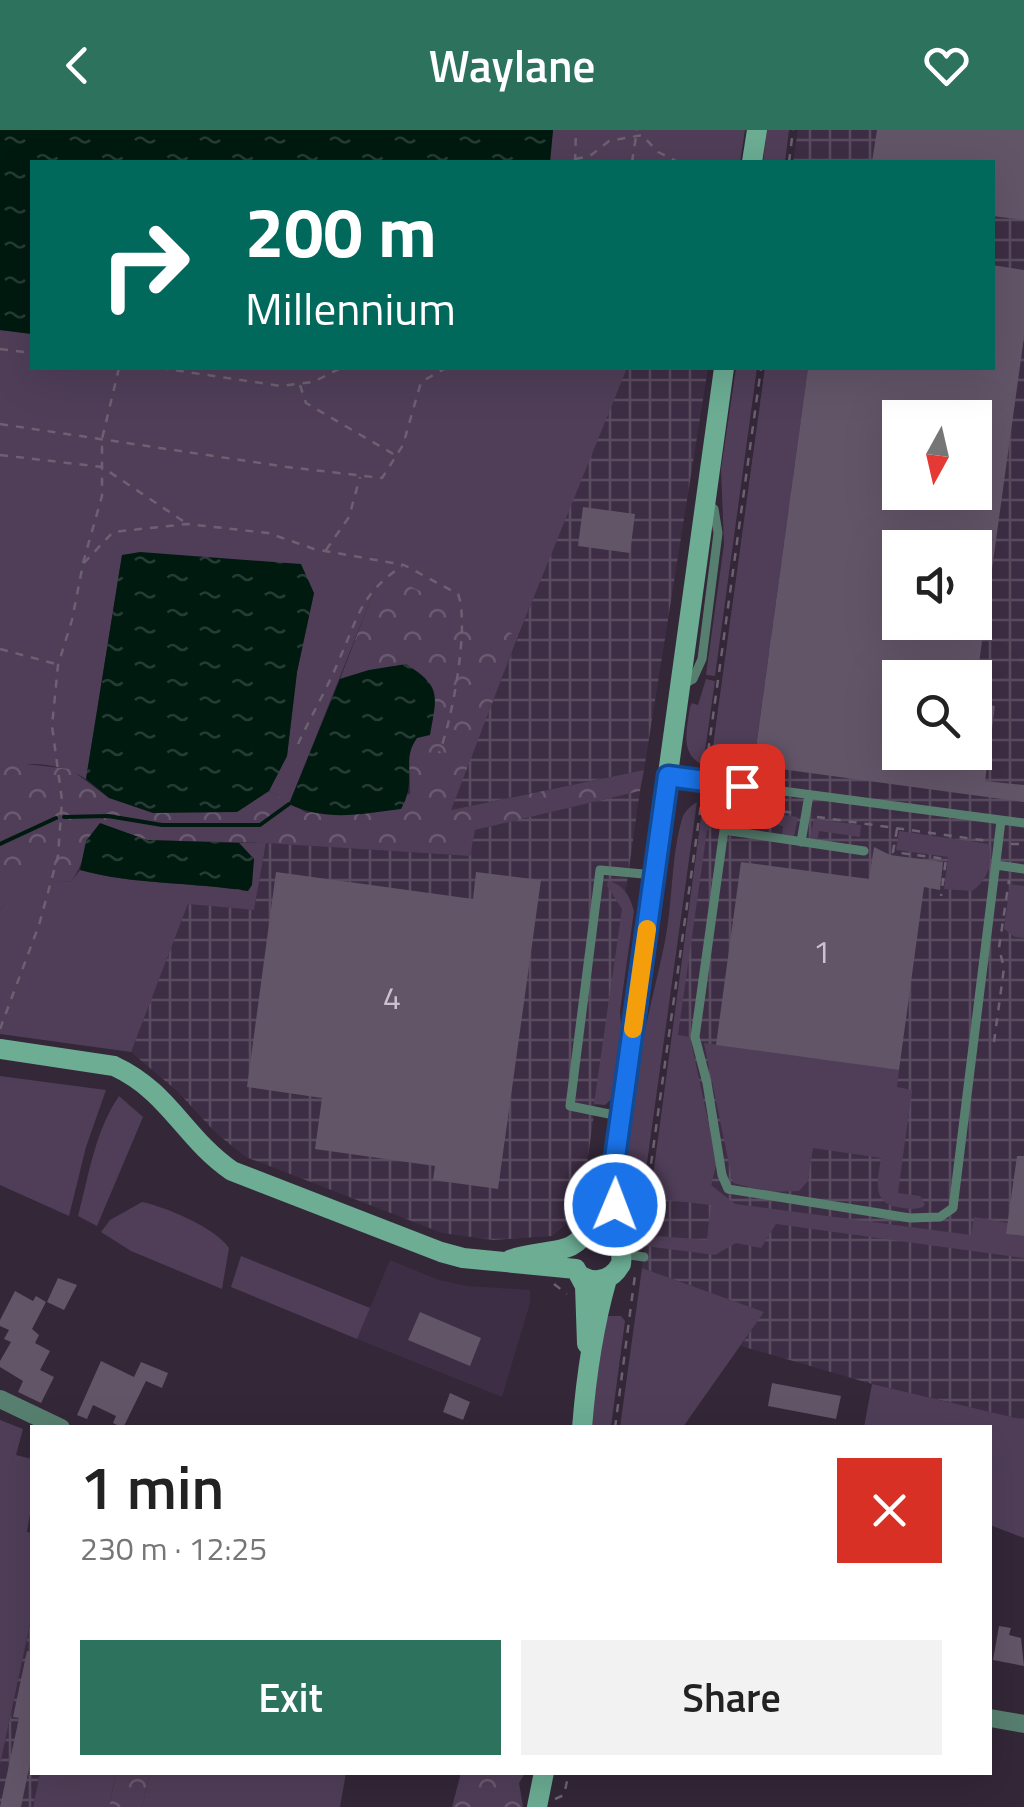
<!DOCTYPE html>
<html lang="en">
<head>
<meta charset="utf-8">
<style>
  :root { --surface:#fff; --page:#f2f2f2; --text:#222; --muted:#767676; --accent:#2c725d }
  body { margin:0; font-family:"Titillium Web",sans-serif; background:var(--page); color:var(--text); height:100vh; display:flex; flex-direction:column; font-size:38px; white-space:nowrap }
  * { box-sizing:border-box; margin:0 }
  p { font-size:32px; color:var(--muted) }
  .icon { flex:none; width:55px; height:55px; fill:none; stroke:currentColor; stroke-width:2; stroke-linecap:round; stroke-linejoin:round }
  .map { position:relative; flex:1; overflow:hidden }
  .drawer { position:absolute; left:30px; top:1295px; width:962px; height:350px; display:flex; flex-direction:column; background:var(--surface); border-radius:0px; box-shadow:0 10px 40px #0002 }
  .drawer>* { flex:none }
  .hud { position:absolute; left:30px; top:30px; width:965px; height:210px; border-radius:0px; box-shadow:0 10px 40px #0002; background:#00695c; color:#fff; overflow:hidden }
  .needle { width:65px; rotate:188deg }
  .controls { position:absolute; left:882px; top:270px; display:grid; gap:20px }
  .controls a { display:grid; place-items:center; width:110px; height:110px; border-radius:0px; background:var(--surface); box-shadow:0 10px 40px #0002; font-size:50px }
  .pin { position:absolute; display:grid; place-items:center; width:85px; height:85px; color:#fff; margin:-42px; border-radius:20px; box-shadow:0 5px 15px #0006 }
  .me { position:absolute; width:110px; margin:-55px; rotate:1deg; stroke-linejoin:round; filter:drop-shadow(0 0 8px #0008) }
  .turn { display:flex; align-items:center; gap:35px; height:210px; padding:0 50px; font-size:45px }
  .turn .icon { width:130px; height:130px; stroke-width:2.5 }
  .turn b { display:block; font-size:70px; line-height:85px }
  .round { display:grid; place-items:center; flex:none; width:105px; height:105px; border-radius:0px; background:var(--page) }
  .headline { display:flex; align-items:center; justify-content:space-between; height:170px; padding:0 50px }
  h1 { font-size:60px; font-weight:600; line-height:75px }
  .action { display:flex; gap:20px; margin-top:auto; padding:20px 50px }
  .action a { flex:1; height:115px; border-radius:0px; background:var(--accent); color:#fff; font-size:40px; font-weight:600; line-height:115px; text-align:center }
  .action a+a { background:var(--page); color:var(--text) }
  header { display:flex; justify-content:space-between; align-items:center; height:130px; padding:0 50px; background:var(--accent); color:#fff; font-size:45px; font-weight:600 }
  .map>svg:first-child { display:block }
</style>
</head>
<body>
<header><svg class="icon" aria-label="back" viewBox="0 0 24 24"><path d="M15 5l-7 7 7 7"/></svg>Waylane<svg class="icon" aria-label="heart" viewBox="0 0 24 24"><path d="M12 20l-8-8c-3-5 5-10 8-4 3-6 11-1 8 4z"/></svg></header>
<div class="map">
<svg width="1024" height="1677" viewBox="0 0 1024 1677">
  <defs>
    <pattern id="industrial-grid" width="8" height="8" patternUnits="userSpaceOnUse" patternTransform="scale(2.5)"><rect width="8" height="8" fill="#3e2e45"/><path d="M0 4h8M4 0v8" fill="none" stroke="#5a4c60"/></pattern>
    <pattern id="forest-crowns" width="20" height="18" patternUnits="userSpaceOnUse" patternTransform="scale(2.5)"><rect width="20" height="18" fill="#503e58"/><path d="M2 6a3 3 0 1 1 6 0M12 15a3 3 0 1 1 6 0" fill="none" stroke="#6a5a70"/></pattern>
    <pattern id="water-ripples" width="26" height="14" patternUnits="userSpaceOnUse" patternTransform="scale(2.5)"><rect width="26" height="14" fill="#001a10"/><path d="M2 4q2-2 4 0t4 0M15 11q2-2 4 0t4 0" fill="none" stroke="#263b33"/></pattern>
  </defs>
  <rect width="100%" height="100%" fill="#332738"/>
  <path fill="#3e2e45" d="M390,1130L439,1150L467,1156L530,1160V1173L502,1267L357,1209Z"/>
  <path fill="url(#industrial-grid)" fill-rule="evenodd" d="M798,0H1024V1290L872,1254L741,1216L763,1182L642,1138L765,238H992V32H793ZM900,288H975V362H900ZM900,418H975V492H900ZM900,548H975V622H900Z
    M627,238H708L644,640L450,680L603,291Z
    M640,661L580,1083L552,1106L493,1110L442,1103L246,1027L217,1004L177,961L131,922L188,774L254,780L266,713L470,726L475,700Z
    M32,1485V1642L40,1643L33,1677H0V1635Z"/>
  <path fill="#503e58" d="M553,0H745L740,32H550Z
    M767,0H789L785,32H763Z
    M0,200L32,204V238H627L518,506L381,444L289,674L269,661L287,626L297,542L314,463L122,425L86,649C62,634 26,629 0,640Z
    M736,238H757L715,546L706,545L724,414L721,339Z
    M765,238H808L756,617H746L744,635L754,639L753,644L710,638Z
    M706,549L715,551L703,635C679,624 687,599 690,577L692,573L698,575Z
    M697,672L636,1112L626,1107C602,1056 653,872 665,811C673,772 671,726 682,689C685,680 691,676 697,672Z
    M703,673L798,687L794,706H782L783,696L721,688L707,701L678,905L690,907L717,1032L711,1055L735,1074L971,1105L974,1087L1008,1093L1006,1104L1024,1106V1128L776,1094L761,1118L736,1113L715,1125L645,1116L658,1106L707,1110L711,1075L650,1068Z
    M814,689L861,695L860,707L819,701L817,712L812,711L810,707Z
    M899,701L989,714C993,732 988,750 972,761L944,759L948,727L896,720Z
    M239,713H266L254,780L188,774L131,922L0,904V780L29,746L71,752L80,740C133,755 193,752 248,761L254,729Z
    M608,751C624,755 630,766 634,781L620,881L622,909L616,965L605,975L594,974L622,779L607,756Z
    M1010,754L1024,756V808L1015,807L1004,799Z
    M704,913L899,940L897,957L912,960L898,1063L920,1066L925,1074L923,1077C914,1080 907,1079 897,1077C871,1073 878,1048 881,1028L813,1018L808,1051L799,1061L768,1062L733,1053Z
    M0,946L106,960L86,1017L69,1086L0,1055Z
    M119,966L143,987L97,1096L78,1086C89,1045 95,1001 119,966Z
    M142,1072C166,1077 216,1098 229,1118L222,1159L131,1121L101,1102L110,1090Z
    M241,1126L370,1178L357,1209L231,1157Z
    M642,1138L764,1182L683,1297H620Z
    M605,1186H621L625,1191L611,1297L592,1298L595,1246Z
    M872,1254L1024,1290V1408L990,1395V1298L864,1297Z
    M0,1290L23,1299L16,1325L32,1329V1372L27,1402L32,1403V1485L0,1635Z
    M40,1643H116L109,1677H33Z
    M150,1643H346L340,1677H142Z"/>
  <path fill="url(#forest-crowns)" d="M381,443L518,506L451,680L644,640L640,661L475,700L470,726L266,713L147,710L100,694C84,714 85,733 71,752L29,747L0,780V640L16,633L70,639L109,668L237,682L269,661L307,683L410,664L409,619L417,608L369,540L340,549Z
    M116,1643H150L142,1677H109Z
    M461,1643H525L519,1653L523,1677H452Z"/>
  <path fill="url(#water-ripples)" d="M0,0H553L550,32H32V204L0,200Z
    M140,422L301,434L314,463L297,542L287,626L269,661L237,682L153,683L109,668L86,649L122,425Z
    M406,534C442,557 437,565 430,605L417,608C400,632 418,650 401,679C362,684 326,692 289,674L340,549L369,540Z
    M100,693L147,710L239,713L254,729L252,755L248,761C193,752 133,755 80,740L86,711Z"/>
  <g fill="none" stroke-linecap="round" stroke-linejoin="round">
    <path stroke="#001a10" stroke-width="4" d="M64,687L108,686L162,695H260L289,674
      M0,714L56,688"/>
  </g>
  <path fill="#625568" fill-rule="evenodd" d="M877,0H1024V90L992,86V32H872Z
    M992,135L1024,140V207L977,548H900V622H975V573L995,576L985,651L1024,655V672L744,634L746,616L756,618L808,238H992ZM900,288H975V362H900ZM900,418H975V492H900Z
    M583,377L635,384L630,423L578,416Z
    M874,717L890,725L943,732L940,760L924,757L899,940L716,915L741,732L869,749Z
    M276,742L473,769L476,742L541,750L498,1059L433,1050L435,1036L315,1019L322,968L247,957Z
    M1017,1026H1024V1106L1006,1104Z
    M58,1148L77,1155L64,1180L47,1172Z
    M15,1161L33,1171L36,1166L46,1172L32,1199L39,1205L35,1213L50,1221L40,1240L54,1247L41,1273L18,1262L23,1251L0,1237V1231L11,1212L4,1209L9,1200L0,1196V1190Z
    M420,1182L481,1208L470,1236L408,1210Z
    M101,1231L134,1247L141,1232L168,1243L162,1258L146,1251L123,1298L113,1293L116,1286L93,1275L87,1289L77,1285Z
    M772,1253L841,1266L836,1289L768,1276Z
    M450,1263L470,1272L463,1290L443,1282Z
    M999,1496L1011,1498L1009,1505L1021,1508L1024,1536L993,1530Z
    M27,1521L32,1522V1624L21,1677H0L19,1588L13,1587Z"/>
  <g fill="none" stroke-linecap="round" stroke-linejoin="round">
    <path stroke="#6c6170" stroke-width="2.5" stroke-dasharray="8 8" stroke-linecap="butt" d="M575,29L590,26L609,11L642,5L658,22L678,32
      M575,32L576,0
      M632,32L637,0
      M789,32L793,0
      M0,219L32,223
      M160,238L281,256L313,252L341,238
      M300,255L306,273L395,325
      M0,294L287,337L382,348L403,315L421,252L444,239L474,238
      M0,325L102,337L186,393
      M326,420L349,387L360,347
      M83,433L102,366V309L119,238
      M0,519L56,534
      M298,614C311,586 327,559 339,530C359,485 360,465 402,436
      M706,637L761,238
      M704,671L795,683
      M817,687L988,711
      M897,699L893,722L946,729L941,766
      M1011,714H1024
      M0,899L39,795L58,726L62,670L52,596L58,535L72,490L83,434L113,402L187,394L268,403L314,419L404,435L458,464C470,494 452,592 439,623
      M994,912L1004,838L999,818L1009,750
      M640,1113L703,660
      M554,1154L567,1164
      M615,1298L635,1145
      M555,1669L564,1665L569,1642"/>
    <path stroke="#577f6f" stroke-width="9" d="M682,555L693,549L702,529L718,403L714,379L707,374
      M670,646L1024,693
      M801,712L809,665
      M864,721L724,700L695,907L707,953L722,1045L728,1059L910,1088L940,1087L953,1078L1001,691
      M996,735L1024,739
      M619,986L570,976L600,740L654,745
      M622,1124L644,1127"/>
    <path stroke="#577f6f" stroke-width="18" d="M0,1269L61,1298
      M990,1588L1024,1594"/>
    <path stroke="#6cad94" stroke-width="20" d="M752,32L757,0
      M0,919L114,936C170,962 183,1007 232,1041L441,1122L463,1128L576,1139
      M510,1130C528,1122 558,1123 571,1116C600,1100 599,1062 614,1035L724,238
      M577,1141L585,1156L587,1214
      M581,1146C598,1155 612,1150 621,1134C623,1120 617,1115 613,1102C608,1084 618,1062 615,1042
      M582,1298C586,1247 593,1198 607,1149
      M537,1677L544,1642"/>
  </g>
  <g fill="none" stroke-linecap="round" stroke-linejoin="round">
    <defs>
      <path id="route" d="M615,1075L617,1054L614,1035L668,646L742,656"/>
    </defs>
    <use href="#route" stroke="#114b97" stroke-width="25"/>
    <use href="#route" stroke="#1a73e8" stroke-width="18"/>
    <path stroke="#f59e0b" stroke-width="18" d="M633,899L647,799"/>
  </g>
  <g text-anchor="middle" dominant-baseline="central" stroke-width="8" stroke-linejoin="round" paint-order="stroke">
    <g font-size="32" fill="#cbc2d0">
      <text x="822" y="821">1</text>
      <text x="392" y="867">4</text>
    </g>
  </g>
</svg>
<div class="controls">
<a><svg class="needle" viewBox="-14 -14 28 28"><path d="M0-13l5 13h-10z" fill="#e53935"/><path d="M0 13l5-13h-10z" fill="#767676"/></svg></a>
<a><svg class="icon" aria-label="sound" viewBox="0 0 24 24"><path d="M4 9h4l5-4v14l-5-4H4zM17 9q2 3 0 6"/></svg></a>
<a><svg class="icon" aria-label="search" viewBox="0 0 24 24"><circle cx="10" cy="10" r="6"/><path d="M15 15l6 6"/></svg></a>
</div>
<div class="pin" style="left:742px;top:656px;background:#d93025"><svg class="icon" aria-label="arrive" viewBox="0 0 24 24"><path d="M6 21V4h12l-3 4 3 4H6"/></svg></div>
<svg class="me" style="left:615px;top:1075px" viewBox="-20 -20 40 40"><circle r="17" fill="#1a73e8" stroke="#fff" stroke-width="3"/><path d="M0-11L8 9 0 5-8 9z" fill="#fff"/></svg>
<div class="hud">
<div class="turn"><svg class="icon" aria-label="right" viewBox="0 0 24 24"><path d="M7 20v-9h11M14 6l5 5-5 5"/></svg><div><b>200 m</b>Millennium</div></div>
</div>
<section class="drawer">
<div class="headline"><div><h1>1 min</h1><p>230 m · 12:25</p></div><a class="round" style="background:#d93025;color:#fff"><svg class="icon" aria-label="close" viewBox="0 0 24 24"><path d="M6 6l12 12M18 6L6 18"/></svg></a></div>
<div class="action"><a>Exit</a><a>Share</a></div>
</section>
</div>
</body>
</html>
